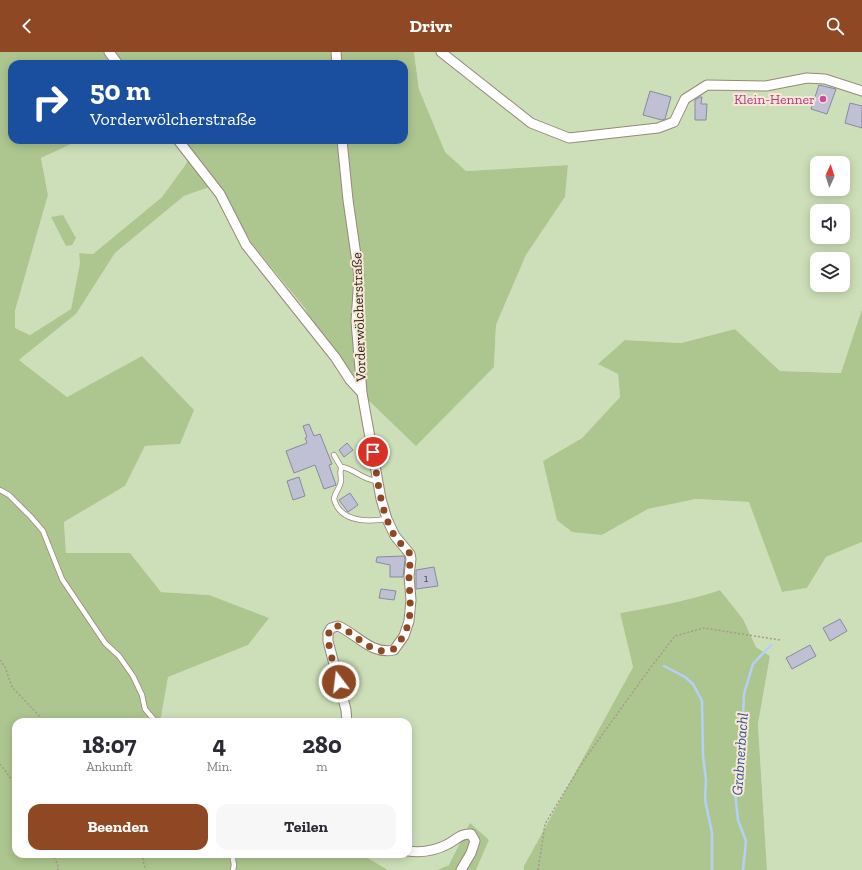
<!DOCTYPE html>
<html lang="de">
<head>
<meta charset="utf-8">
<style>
  :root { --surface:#fff; --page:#f7f7f7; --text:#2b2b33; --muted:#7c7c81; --accent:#8f4824 }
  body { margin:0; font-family:"Zilla Slab",serif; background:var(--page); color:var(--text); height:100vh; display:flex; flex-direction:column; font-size:15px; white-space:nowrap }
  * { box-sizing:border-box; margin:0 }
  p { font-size:13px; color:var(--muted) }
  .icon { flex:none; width:22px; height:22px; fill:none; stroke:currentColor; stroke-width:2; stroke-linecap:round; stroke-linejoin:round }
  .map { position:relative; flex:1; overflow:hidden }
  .sheet { position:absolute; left:12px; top:666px; width:400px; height:140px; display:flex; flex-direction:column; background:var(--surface); border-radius:12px; box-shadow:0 2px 10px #0003 }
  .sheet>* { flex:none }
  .hud { position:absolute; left:8px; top:8px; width:400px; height:84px; border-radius:12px; box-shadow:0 2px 10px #0003; background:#1a4fa0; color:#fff; overflow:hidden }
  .needle { width:26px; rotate:3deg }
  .buttons { position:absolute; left:810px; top:104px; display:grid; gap:8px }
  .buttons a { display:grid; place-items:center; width:40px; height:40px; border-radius:8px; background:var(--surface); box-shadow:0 2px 10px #0003; font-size:20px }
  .pin { position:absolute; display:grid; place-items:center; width:34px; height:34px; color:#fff; margin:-17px; border:2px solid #fff; border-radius:50%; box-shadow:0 1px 4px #0007 }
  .me { position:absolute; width:44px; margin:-22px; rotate:345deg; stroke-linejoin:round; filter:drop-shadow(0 0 3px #0008) }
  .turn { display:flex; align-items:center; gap:14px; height:84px; padding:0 16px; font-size:18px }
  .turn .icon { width:52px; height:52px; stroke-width:2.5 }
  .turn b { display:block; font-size:28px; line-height:34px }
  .eta { display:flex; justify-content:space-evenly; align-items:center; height:68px; text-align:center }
  .eta b { font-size:24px; font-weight:700; line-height:28px }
  .button { display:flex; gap:8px; margin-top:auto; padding:8px 16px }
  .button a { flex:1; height:46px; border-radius:12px; background:var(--accent); color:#fff; font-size:16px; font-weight:700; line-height:46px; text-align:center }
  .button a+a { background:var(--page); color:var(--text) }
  header { display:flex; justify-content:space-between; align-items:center; height:52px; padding:0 16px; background:var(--accent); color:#fff; font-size:18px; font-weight:700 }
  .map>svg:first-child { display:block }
</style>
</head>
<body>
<header><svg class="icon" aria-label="back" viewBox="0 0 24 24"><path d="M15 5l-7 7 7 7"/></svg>Drivr<svg class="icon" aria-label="search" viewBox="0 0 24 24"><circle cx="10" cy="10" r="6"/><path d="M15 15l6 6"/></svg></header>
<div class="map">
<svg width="862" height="818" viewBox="0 0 862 818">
  <rect width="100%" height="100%" fill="#f9e8d7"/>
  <path fill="#cddfb9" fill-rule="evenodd" d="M414,0H862V257L842,321L780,319L735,277L681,291L625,288L618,322L620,345L582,386L543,409L602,483L648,457L696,447L750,450L782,540L807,536L826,505L862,490V818H767L758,672L770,604L756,595L743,567L720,538C687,549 653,555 620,561L633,615L524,814V818H476L489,788L449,813L437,818H388L361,802H408V670H159L167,625L248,593L209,543L161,540L130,501H66L64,470L125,434L145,394L180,392L142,305L67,345L19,308L76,262L115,201L184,144L218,132L252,192L306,256L340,321L494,315L496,273L526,203L565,145L568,113L466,119L445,101L419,37ZM817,111H843V137H817ZM817,159H843V185H817ZM817,207H843V233H817Z
    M80,88H179L190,99L186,112L162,145L93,202L79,201L80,211L71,257L30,283L15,276V259L48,143L41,106Z"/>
  <path fill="#adc68f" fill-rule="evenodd" d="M0,0H414L419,37L445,100L466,119L568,113L565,145L526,203L496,273L494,315L416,394L340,321L305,256L252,192L218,132L184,144L115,201L76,262L19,308L67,345L142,304L194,358L180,392L145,394L125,434L64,470L66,501H130L161,540L209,543L269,566L248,593L168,625L160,670H16V802H361L388,818H0ZM12,12H404V88H179L190,100L186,112L162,145L93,202L79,201L80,211L71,257L30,283L15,276V259L48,143L41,106L80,88H12Z
    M63,163L76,186L72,193L66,194L51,165Z
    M862,257V490L826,505L807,536L782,540L749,450L696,447L648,457L602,483L572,480L557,468L543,409L582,386L620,345L618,322L598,312L625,288L681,291L735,277L780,319L841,321Z
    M720,538L743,567L756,595L770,604L758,672L767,818H524V814L633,615L620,561C653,555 687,549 720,538Z
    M470,771L489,788L476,818H437L449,813Z"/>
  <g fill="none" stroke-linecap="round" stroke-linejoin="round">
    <path stroke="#b4d0f8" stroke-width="2.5" d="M664,614L685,625L693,632L702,649L703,704L706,728L705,748L712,781V818
      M743,818L746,789L738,768L735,740L742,689L744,642L753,612L771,593"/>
  </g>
  <path fill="#c0c0d5" stroke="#89899c" d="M819,33L836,37L827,62L811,57Z
    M650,39L671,45L665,67L662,68L643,63Z
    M700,45H702L701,52H707L706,68H695V48Z
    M850,51L862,54V76L845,71Z
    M309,372L314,384L320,382L332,412L329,413L336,433L324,437L315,413L294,421L286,399L307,391L305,386L307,385L303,374Z
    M347,391L353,398L344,405L339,398Z
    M299,425L305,444L293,448L287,429Z
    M350,441L358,453L348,460L339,448Z
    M404,504L405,507L403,525H390V513L376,510L377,505Z
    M434,515L438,534L416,537V518Z
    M381,537L396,539L394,548L379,546Z
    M840,567L847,579L830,589L823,576Z
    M810,593L816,604L792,617L786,606Z"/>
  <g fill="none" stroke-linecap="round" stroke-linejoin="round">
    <defs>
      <path id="lane" d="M334,403L341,415
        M378,429C364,429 355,417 342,415C339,419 341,422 341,428C341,435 335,440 334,447C340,470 367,470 387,467
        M0,438L9,443L31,465L43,479L62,527L105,591L119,604L133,624L142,643L145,657L156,670
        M232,802L234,813L233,818"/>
      <path id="street" d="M109,0L118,12
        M336,0L337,12
        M441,0L531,71L569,86L658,76L674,70L685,47L707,33L766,34L807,26L825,27L862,39
        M178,88L220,142L246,193L335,305L350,328L362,341
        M342,88L348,148L359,224L356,269L362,341L381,447L387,467L395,484L410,502L411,507L409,524L411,548L409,569L404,584L394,598C371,603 357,582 338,574L331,576L328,581V589L346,658L347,670
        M408,799C423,801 435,799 448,792C456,788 461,781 471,782L475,789L471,801L461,818"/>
    </defs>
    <use href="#lane" stroke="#978879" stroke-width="6"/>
    <use href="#street" stroke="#978879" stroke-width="11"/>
    <path stroke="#a6998d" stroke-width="1.5" stroke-dasharray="2 2" stroke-linecap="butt" d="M0,608L5,615L12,635L45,670
      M0,712L16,733
      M52,802L58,813V818
      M142,802L144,813L146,818
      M538,818L545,772L584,708L648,619L675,584L704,576L780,588"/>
    <use href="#lane" stroke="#fff" stroke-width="4.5"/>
    <use href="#street" stroke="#fff" stroke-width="9"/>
  </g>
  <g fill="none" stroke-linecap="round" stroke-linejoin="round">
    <path stroke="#8f4824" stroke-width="7" stroke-dasharray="0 12.6" d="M339,630C336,618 323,586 331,576L338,574C354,580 365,597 383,599C392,600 396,596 400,589C415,568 409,547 409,524C409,516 411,509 410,502C406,495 398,491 394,483C380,458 378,428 373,400"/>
  </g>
  <circle fill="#d1479c" stroke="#f9e8d7" stroke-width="1.5" cx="823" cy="47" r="4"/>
  <g text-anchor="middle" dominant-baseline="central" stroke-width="4" stroke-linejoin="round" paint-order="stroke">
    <g font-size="12" fill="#524d4e">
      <text x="426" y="526">1</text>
    </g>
    <g font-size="14" fill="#b23c85" stroke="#f9e8d7" text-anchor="end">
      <text x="815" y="47">Klein-Henner</text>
    </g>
    <g font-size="14" fill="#2e2721" stroke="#f9e8d7">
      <text transform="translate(359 265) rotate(-92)">Vorderwölcherstraße</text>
    </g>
    <g font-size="15" font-style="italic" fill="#2b5592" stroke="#f9e8d7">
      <text transform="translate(740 702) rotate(-86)">Grabnerbachl</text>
    </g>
  </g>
</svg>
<div class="buttons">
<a><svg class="needle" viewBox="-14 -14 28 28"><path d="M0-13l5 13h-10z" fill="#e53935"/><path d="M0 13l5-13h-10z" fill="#7c7c81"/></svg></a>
<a><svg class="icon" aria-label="sound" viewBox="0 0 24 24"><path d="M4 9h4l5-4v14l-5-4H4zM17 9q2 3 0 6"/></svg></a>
<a><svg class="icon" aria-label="layers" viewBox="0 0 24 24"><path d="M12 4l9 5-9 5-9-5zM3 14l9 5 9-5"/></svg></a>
</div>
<div class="pin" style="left:373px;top:400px;background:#d93025"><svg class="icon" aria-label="arrive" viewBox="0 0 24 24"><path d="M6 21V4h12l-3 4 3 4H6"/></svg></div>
<svg class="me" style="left:339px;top:630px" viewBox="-20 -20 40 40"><circle r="17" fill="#8f4824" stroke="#fff" stroke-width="3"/><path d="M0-11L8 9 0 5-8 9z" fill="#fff"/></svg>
<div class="hud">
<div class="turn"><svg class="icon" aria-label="right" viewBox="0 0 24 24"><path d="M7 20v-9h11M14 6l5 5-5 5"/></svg><div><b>50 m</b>Vorderwölcherstraße</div></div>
</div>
<section class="sheet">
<div class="eta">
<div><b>18:07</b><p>Ankunft</p></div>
<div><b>4</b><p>Min.</p></div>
<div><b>280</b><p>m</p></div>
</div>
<div class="button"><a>Beenden</a><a>Teilen</a></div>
</section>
</div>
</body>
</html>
